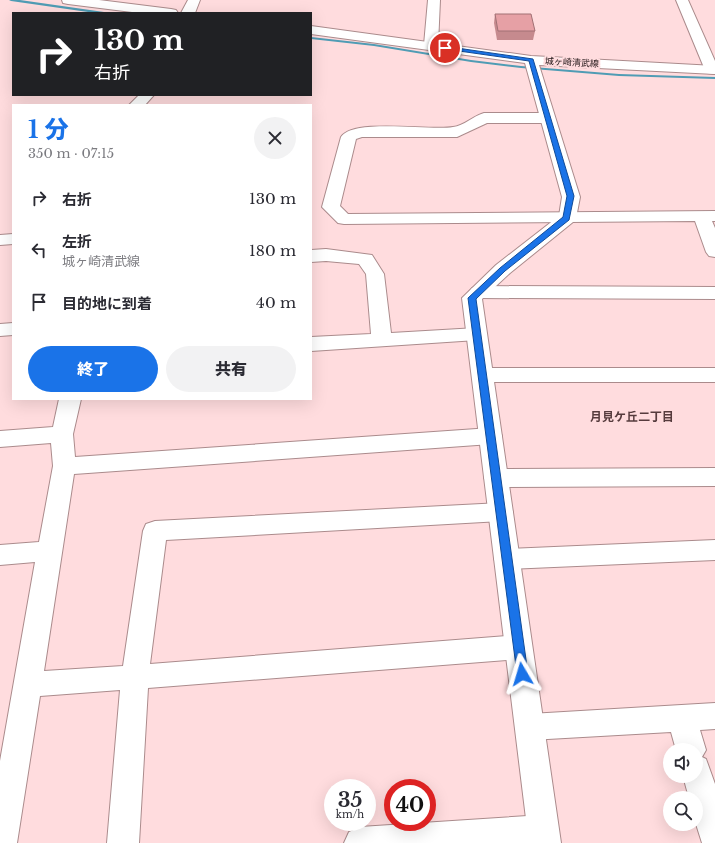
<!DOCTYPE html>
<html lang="ja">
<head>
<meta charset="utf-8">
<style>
  :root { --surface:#fff; --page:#f2f2f3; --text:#2b2b33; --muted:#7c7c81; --accent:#1a73e8 }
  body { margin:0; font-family:"Libre Baskerville","Noto Sans JP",serif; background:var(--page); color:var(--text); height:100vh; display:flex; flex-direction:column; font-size:15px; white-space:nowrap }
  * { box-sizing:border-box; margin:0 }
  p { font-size:13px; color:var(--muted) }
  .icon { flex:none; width:22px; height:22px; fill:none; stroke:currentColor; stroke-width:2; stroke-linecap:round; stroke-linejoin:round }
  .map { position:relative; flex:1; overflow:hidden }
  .side { position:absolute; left:12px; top:104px; width:300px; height:296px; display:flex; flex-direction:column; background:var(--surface); border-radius:0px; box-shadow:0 4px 16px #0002 }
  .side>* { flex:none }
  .banner { position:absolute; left:12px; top:12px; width:300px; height:84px; border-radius:0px; box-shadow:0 4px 16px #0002; background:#202124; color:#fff; overflow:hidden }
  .buttons { position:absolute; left:663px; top:743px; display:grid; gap:8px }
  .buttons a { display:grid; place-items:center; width:40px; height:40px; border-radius:50%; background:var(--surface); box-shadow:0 4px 16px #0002; font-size:20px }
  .speed { position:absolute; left:324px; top:779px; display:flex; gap:8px; font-size:20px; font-weight:700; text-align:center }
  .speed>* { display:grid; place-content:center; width:52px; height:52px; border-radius:50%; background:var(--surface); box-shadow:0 4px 16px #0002; line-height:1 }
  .speed small { font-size:10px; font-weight:400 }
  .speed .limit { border:6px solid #d22; background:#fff; color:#111 }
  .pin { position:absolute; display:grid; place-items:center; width:34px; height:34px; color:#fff; margin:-17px; border:2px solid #fff; border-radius:50%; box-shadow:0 1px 4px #0007 }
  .me { position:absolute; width:44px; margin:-22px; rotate:353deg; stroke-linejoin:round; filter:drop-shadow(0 0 3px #0008) }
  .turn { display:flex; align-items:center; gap:14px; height:84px; padding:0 16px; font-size:18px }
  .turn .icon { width:52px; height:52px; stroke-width:2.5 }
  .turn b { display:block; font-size:28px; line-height:34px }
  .round { display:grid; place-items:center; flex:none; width:42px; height:42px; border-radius:21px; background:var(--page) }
  .overview { display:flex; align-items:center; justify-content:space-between; height:68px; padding:0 16px }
  h1 { font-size:24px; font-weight:800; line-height:30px; color:var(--accent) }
  .button { display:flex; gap:8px; margin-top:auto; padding:8px 16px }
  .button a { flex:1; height:46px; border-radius:24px; background:var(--accent); color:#fff; font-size:16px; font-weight:800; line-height:46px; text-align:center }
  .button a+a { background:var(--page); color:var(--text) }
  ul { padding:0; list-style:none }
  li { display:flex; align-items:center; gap:12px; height:52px; padding:0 16px }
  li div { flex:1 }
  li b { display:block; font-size:15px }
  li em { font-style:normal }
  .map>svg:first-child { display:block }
</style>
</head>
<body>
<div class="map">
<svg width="715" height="843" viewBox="0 0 715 843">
  <rect width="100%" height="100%" fill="#ffdcde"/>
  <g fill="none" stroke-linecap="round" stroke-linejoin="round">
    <path fill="#509cb4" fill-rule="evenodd" d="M9,0H20L104,12L106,13H95L11,1Z
      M311,37L374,44L471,60L521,66L619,74L715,77V79L619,76L521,68L471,62L374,46L311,39Z"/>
    <defs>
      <path id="street" d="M188,0H200L195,13H181Z
        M428,0H440L438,45L436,48L431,49L426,48L424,45Z
        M676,0H688L715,61V74L707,73L705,70Z
        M139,95H154L145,105H129Z
        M484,113H547L552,115L555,118L552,121L547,123H487L457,137H362L356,139L340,206L348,214L715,211V221H712L715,228V257L709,256L706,252L695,221L344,224L338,223L322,207L341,137C354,118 430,131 453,127C464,126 473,116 484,113Z
        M13,234V244L0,245V235Z
        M326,249L372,255L384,274L391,333L477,328L484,329L487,334L484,339L477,340L311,351V337L371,334L366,274L359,264L326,261L311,262V250Z
        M479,286L715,287V299L479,298L472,296L469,292L472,288Z
        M13,323V335L0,336V324Z
        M482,368H715V382H482L475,380L472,375L475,370Z
        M59,399H81L73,434L75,457L491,428L499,430L502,436L499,442L491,444L74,474L44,671L123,666L143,531L146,524L155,521L501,503L509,505L513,512L509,519L501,521L166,540L150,664L519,635L529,639L532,647L529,655L519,659L148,688L139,843H107L120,690L40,696L17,843H0V761L35,562L0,565V545L39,542L53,466L51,443L0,447V431L53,427Z
        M715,468V486L496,487L488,484L484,478L488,472L496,469Z
        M715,540V560L507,569L498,566L494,559L498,552L507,549Z
        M715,703V729L700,730L706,750L702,757L706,759L715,784V843H702L696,824V798H689L683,776H696V750H676L671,732L530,740L520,736L516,727L520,718L530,714Z
        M543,815L554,819L558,830L554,841L549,843H344L349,832L360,827Z"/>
      <path id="secondary" d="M62,0H99L171,9L176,10L178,13H140L68,4L63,3Z
        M311,26L531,56L715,66V74L539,65L580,197L576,218L573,222L510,273L482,299L561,843H529L462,298L496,265L559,216L562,197L525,63L311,34Z"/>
    </defs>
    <use href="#street" stroke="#ab8b8c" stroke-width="2"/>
    <use href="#secondary" stroke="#ab8b8c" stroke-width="2"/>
    <use href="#street" fill="#fff" fill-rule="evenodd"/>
    <use href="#secondary" fill="#fff" fill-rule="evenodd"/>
  </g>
  <path fill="#c68a8e" d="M495,14L535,31L533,40H497L494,23Z"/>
  <path fill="#e6a0a5" stroke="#a17074" d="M495,14H531L535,31H498Z"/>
  <path fill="#1a73e8" stroke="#114b97" d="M443,46L533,59L574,196L569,220L505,271L476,299L528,674L527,677L522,679L518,677L517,674L468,298L500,268L563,217L567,196L529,61L445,49L442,48Z"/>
  <g text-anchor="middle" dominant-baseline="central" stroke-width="4" stroke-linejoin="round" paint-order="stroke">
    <g font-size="9" fill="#231718" stroke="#ffdcde">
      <text transform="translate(572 62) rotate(3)">城ヶ崎清武線</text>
    </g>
    <g font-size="12" font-weight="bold" fill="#563b3d" stroke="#ffdcde">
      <text x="632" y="416">月見ケ丘二丁目</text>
    </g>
  </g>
</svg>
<div class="buttons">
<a><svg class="icon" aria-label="sound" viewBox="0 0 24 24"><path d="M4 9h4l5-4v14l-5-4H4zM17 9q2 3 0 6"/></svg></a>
<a><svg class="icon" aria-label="search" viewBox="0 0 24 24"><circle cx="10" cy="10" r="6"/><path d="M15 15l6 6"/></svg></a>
</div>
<div class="speed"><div>35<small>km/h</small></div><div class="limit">40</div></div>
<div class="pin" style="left:445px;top:48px;background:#d93025"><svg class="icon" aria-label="arrive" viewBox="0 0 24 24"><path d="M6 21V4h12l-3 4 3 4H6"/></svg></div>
<svg class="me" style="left:522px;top:674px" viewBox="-20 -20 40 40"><path d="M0-17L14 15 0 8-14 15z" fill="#1a73e8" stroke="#fff" stroke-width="4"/></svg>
<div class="banner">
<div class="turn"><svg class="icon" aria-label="right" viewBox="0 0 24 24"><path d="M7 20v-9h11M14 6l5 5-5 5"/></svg><div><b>130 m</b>右折</div></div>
</div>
<section class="side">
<div class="overview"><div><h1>1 分</h1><p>350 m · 07:15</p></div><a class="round"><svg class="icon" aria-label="close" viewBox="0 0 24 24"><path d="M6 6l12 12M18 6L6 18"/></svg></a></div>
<ul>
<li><svg class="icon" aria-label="right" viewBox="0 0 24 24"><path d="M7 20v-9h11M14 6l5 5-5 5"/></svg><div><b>右折</b></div><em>130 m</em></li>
<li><svg class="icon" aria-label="left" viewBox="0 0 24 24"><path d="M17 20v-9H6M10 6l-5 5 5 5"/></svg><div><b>左折</b><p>城ヶ崎清武線</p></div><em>180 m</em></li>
<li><svg class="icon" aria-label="arrive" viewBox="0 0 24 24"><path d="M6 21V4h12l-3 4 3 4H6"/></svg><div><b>目的地に到着</b></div><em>40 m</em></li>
</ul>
<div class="button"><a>終了</a><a>共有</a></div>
</section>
</div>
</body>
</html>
